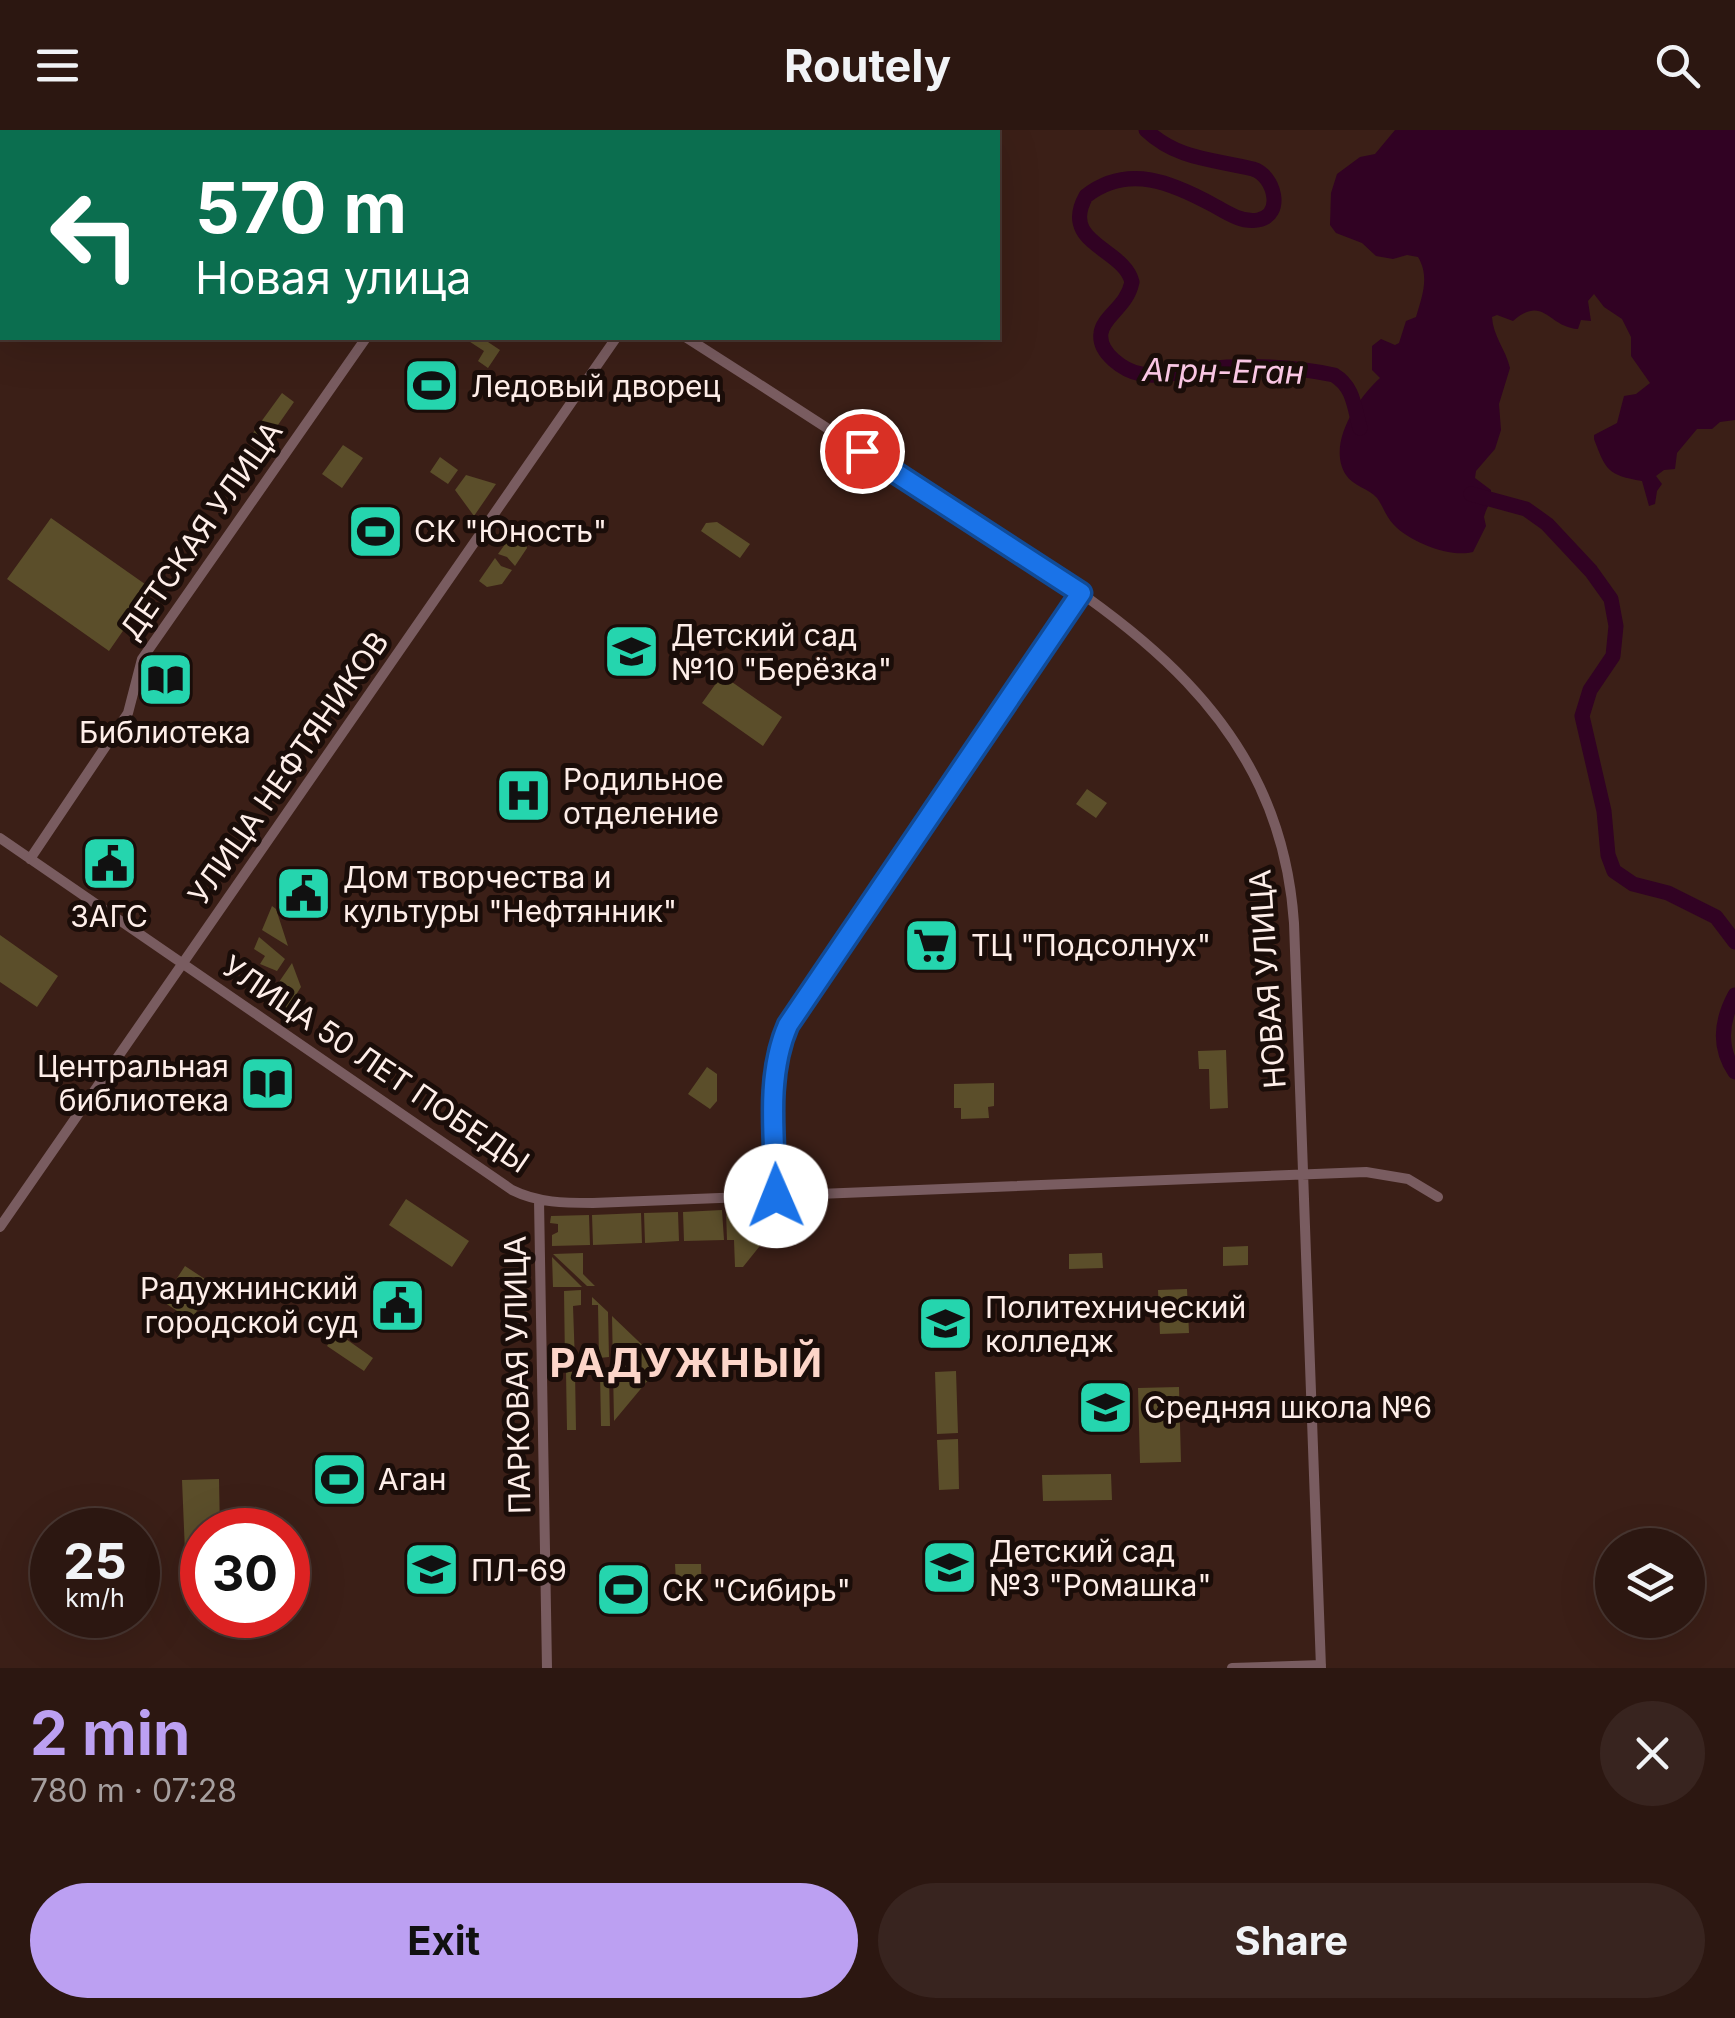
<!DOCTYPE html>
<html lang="en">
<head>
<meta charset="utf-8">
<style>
  :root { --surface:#2c1711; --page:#38241f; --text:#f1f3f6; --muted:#a69f9f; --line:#483631; --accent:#bca0f2 }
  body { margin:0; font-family:Inter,sans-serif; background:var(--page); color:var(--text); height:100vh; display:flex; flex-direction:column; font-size:38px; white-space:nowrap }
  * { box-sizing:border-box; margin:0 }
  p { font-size:32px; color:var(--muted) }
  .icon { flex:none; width:55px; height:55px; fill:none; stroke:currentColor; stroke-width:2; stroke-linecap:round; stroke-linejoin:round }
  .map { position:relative; height:1538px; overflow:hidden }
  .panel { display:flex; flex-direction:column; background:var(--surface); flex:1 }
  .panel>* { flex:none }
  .hud { position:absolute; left:0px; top:0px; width:1000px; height:210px; box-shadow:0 10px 40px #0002,0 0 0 2px var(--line); background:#0b6e4f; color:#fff; overflow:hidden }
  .fabs { position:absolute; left:1595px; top:1398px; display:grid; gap:20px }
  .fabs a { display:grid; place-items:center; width:110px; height:110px; border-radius:50%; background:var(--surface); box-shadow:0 10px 40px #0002,0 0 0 2px var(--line); font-size:50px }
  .speed { position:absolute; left:30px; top:1378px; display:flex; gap:20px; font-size:50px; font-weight:700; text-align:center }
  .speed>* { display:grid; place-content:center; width:130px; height:130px; border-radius:50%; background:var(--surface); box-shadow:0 10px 40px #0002,0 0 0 2px var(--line); line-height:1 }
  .speed small { font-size:25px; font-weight:400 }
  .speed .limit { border:15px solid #d22; background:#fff; color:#111 }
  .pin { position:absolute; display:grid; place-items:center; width:85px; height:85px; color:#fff; margin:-42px; border:5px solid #fff; border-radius:50%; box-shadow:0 2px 10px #0007 }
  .me { position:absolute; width:110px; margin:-55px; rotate:359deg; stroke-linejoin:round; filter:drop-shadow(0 0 8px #0008) }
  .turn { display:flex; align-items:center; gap:35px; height:210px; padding:0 30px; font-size:45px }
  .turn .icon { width:130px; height:130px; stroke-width:2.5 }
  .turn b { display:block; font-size:70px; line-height:85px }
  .round { display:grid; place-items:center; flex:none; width:105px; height:105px; border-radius:52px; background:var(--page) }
  .summary { display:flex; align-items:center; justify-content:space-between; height:170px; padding:0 30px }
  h1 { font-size:60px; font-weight:700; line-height:75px; color:var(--accent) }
  .button { display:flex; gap:20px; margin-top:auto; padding:20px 30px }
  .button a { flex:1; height:115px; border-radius:60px; background:var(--accent); color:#111; font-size:40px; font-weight:700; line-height:115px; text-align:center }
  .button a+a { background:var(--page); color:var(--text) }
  header { display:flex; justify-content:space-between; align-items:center; height:130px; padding:0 30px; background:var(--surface); font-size:45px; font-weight:700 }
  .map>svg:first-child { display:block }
</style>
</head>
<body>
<header><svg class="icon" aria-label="menu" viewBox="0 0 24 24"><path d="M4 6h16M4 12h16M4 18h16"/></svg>Routely<svg class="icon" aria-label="search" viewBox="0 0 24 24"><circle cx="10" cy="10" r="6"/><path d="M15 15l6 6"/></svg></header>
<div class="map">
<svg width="1735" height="1538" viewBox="0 0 1735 1538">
  <rect width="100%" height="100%" fill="#3b1f17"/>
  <path fill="#5b4e2a" d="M464,208H482L500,220L488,238L478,231L484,221Z
    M282,263L294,272L266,312L253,303Z
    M343,315L363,328L342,358L322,344Z
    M440,327L458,340L448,354L430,342Z
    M466,345L496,354L474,386L455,360Z
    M51,388L152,459L109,521L7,449Z
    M717,392L750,414L740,428L701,401L706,393Z
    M516,399L524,405L527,418L515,436L507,427L498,424Z
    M495,428L501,436L512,440L502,454L487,457L479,451Z
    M722,545L782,587L763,616L702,573Z
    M1087,659L1107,673L1096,688L1076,674Z
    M272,776L276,779L288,816L262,800Z
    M0,805L58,846L37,877L0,852Z
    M259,807L285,829L277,841L260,834L265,826L254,819Z
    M292,833L301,857L285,882L268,868Z
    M257,841L273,847L262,864L239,851L241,847L249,852Z
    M1226,920L1228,978L1210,979L1209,939H1199L1198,921Z
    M707,937L717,944V971L710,979L688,964Z
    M994,953V976L988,977L989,988L961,989V978H954V954Z
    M406,1069L469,1111L452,1137L389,1095Z
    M791,1077L743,1137H735L734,1110H727L726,1080Z
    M722,1080L724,1110L684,1111L683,1082Z
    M678,1082L679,1111L645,1113L644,1083Z
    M641,1083L642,1113L593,1115L592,1085Z
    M589,1085L590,1115L552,1116V1105L558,1102V1094L550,1093L551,1086Z
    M1248,1116V1135L1223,1136V1117Z
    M583,1123V1144L595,1156H587L553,1124Z
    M1102,1123L1103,1138L1069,1139V1124Z
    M552,1127L582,1157H553Z
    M185,1136L214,1155L191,1190L162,1171Z
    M1187,1159L1189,1203L1160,1204L1158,1160Z
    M581,1160V1175L573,1176L575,1233H565L564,1161Z
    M592,1167L608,1182L609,1227L599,1228L598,1175H592Z
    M612,1186L659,1231V1237L614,1291Z
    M336,1202L373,1228L364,1241L327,1216Z
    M956,1241L958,1303L937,1304L935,1242Z
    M566,1242H575L576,1300H567Z
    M609,1242L610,1296H601L600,1243Z
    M1179,1257L1181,1332L1140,1333L1138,1258Z
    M958,1309L959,1359L939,1360L937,1310Z
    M1111,1344L1112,1370L1043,1371L1042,1345Z
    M219,1349L220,1400H202V1421L185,1422L182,1350Z
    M675,1434H701L702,1471H677Z"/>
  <path fill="#310223" d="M1395,0H1735V290L1720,292L1712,299H1697L1677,323L1675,339L1664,340L1656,346L1662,354L1657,361L1655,374L1649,376L1642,351C1608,345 1606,341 1594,309V305L1617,293L1624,266L1636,264L1650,253L1631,226V207L1622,189L1604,177L1594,164L1588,171L1591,191L1581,190L1578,199C1548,197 1544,164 1513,191L1497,185L1492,187C1493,206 1506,220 1510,238L1499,274L1501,300L1495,319L1476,341L1475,348L1491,360C1491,376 1487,375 1484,387L1486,396L1473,422C1450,428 1410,412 1394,395C1386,387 1383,376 1377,368C1368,358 1353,356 1346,345C1326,314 1358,268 1380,248L1372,240V216L1381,209L1395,215L1399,213L1406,191L1416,187C1422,166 1430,147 1418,127L1407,125L1393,129L1376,126L1362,113L1336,103L1330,95L1331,63L1337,44L1360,27L1375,24Z"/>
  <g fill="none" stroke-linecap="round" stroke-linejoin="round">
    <path stroke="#310223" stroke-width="15" d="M1146,0C1178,30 1213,29 1253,39C1274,45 1285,85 1258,90C1243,93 1227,83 1215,76C1173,53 1128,33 1086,66C1059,114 1124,118 1132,152C1127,177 1103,186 1101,203C1098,223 1124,241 1141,244C1162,248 1182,241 1202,239C1244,235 1293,236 1334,245C1354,257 1354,277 1360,298
      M1471,364L1526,379L1547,394L1591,441L1611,469L1616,496L1613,526L1590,560L1582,586L1604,681L1608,725L1614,741L1633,754L1668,763L1716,787L1735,812
      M1735,865C1721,891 1718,917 1735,942"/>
    <path stroke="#795c60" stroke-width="10" d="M382,0L386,2
      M687,208C772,262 856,317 941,372C1107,478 1279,572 1294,793L1321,1538
      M0,708L512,1060C538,1073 565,1073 593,1073L1366,1042L1408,1049L1438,1067
      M30,729L128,583L142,529L366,208
      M776,1066L775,941L788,895L1081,463
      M539,1070L547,1538
      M0,1097L616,208
      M1232,1538L1321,1535"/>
  </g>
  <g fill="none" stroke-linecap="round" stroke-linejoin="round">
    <defs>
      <path id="route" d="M776,1066C775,1011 765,947 788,895L1081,463L862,321"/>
    </defs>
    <use href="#route" stroke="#114b97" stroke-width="25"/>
    <use href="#route" stroke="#1a73e8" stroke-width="18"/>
  </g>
  <defs>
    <symbol id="stadium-square" viewBox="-11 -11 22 22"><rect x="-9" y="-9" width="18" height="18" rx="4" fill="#25d5ae" stroke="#1a0d09"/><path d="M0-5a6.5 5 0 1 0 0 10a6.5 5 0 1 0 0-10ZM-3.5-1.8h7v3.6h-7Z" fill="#111"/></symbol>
    <symbol id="school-square" viewBox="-11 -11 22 22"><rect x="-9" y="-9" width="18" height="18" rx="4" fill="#25d5ae" stroke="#1a0d09"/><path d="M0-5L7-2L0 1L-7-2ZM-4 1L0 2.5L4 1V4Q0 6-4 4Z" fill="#111"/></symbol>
    <symbol id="library-square" viewBox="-11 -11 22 22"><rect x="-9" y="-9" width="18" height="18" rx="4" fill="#25d5ae" stroke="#1a0d09"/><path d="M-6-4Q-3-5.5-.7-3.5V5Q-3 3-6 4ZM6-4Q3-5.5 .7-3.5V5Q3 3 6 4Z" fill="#111"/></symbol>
    <symbol id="hospital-square" viewBox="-11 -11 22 22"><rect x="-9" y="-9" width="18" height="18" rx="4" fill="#25d5ae" stroke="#1a0d09"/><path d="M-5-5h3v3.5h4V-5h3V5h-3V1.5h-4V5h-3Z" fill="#111"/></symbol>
    <symbol id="civic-square" viewBox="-11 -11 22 22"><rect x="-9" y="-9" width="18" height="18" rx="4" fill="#25d5ae" stroke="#1a0d09"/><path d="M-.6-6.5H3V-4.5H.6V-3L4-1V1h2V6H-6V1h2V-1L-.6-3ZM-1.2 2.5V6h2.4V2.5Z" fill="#111"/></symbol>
    <symbol id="supermarket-square" viewBox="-11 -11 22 22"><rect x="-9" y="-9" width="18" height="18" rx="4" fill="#25d5ae" stroke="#1a0d09"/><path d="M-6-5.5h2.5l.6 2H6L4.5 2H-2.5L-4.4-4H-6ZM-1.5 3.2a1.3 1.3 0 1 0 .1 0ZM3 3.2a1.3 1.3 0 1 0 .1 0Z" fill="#111"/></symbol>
    <symbol id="university-square" viewBox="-11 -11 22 22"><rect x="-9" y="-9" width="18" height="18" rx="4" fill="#25d5ae" stroke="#1a0d09"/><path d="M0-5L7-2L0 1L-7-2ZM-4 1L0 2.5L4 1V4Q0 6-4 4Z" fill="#111"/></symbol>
  </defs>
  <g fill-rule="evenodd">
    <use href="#stadium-square" x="400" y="224" width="63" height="63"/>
    <use href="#stadium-square" x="344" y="370" width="63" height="63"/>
    <use href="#school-square" x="600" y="490" width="63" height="63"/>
    <use href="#library-square" x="134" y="518" width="63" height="63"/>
    <use href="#hospital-square" x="492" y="634" width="63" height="63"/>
    <use href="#civic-square" x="78" y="702" width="63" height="63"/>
    <use href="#civic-square" x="272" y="732" width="63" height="63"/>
    <use href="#supermarket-square" x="900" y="784" width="63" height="63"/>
    <use href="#library-square" x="236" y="922" width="63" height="63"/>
    <use href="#civic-square" x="366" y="1144" width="63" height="63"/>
    <use href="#university-square" x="914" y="1162" width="63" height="63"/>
    <use href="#school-square" x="1074" y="1246" width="63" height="63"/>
    <use href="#stadium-square" x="308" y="1318" width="63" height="63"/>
    <use href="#school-square" x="918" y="1406" width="63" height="63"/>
    <use href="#university-square" x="400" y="1408" width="63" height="63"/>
    <use href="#stadium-square" x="592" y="1428" width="63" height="63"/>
  </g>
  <g text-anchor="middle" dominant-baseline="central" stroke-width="10" stroke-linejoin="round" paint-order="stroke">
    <g font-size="30" fill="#feeee9" stroke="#1a0d09" text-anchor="start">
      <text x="471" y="256">Ледовый дворец</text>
      <text x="414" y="401">СК "Юность"</text>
      <text x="671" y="505">Детский сад<tspan x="671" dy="34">№10 "Берёзка"</tspan></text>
      <text x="165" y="602" text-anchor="middle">Библиотека</text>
      <text x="563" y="649">Родильное<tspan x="563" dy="34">отделение</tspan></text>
      <text x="343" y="747">Дом творчества и<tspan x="343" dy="34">культуры "Нефтянник"</tspan></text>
      <text x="109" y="786" text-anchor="middle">ЗАГС</text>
      <text x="971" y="815">ТЦ "Подсолнух"</text>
      <text x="229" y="936" text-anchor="end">Центральная<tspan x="229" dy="34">библиотека</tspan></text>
      <text x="358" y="1158" text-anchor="end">Радужнинский<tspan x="358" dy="34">городской суд</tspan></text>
      <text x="985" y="1177">Политехнический<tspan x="985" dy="34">колледж</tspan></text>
      <text x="1144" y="1277">Средняя школа №6</text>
      <text x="378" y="1349">Аган</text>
      <text x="989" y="1421">Детский сад<tspan x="989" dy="34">№3 "Ромашка"</tspan></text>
      <text x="471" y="1440">ПЛ-69</text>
      <text x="662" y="1460">СК "Сибирь"</text>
    </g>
    <g font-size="30" fill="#feeee9" stroke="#1a0d09">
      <text transform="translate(201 400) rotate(-55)">ДЕТСКАЯ УЛИЦА</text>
      <text transform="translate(288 638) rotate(-55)">УЛИЦА НЕФТЯНИКОВ</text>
      <text transform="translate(1267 849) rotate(-94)">НОВАЯ УЛИЦА</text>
      <text transform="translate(376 934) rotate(34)">УЛИЦА 50 ЛЕТ ПОБЕДЫ</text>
      <text transform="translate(517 1245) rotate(-91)">ПАРКОВАЯ УЛИЦА</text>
    </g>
    <g font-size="32" font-style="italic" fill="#fac7e4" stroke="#1a0d09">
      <text transform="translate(1223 241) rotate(1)">Агрн-Еган</text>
    </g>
    <g font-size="40" font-weight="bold" letter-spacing="2.5" fill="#fcd5c9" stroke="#1a0d09">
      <text x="687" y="1232">РАДУЖНЫЙ</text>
    </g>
  </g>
</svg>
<div class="fabs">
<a><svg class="icon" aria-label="layers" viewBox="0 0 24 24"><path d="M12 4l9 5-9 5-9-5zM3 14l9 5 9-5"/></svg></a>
</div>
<div class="speed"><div>25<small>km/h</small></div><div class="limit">30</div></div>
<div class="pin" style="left:862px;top:321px;background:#d93025"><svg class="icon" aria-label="arrive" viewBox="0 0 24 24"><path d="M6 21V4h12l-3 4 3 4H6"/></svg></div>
<svg class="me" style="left:776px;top:1066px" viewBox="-20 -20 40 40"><circle r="19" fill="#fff"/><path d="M0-13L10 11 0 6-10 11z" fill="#1a73e8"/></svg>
<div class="hud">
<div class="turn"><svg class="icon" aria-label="left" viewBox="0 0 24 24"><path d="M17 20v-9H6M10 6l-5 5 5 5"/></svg><div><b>570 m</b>Новая улица</div></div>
</div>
</div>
<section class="panel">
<div class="summary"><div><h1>2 min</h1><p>780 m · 07:28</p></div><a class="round"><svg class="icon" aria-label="close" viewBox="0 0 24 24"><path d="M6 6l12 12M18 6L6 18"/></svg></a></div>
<div class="button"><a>Exit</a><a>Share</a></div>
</section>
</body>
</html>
